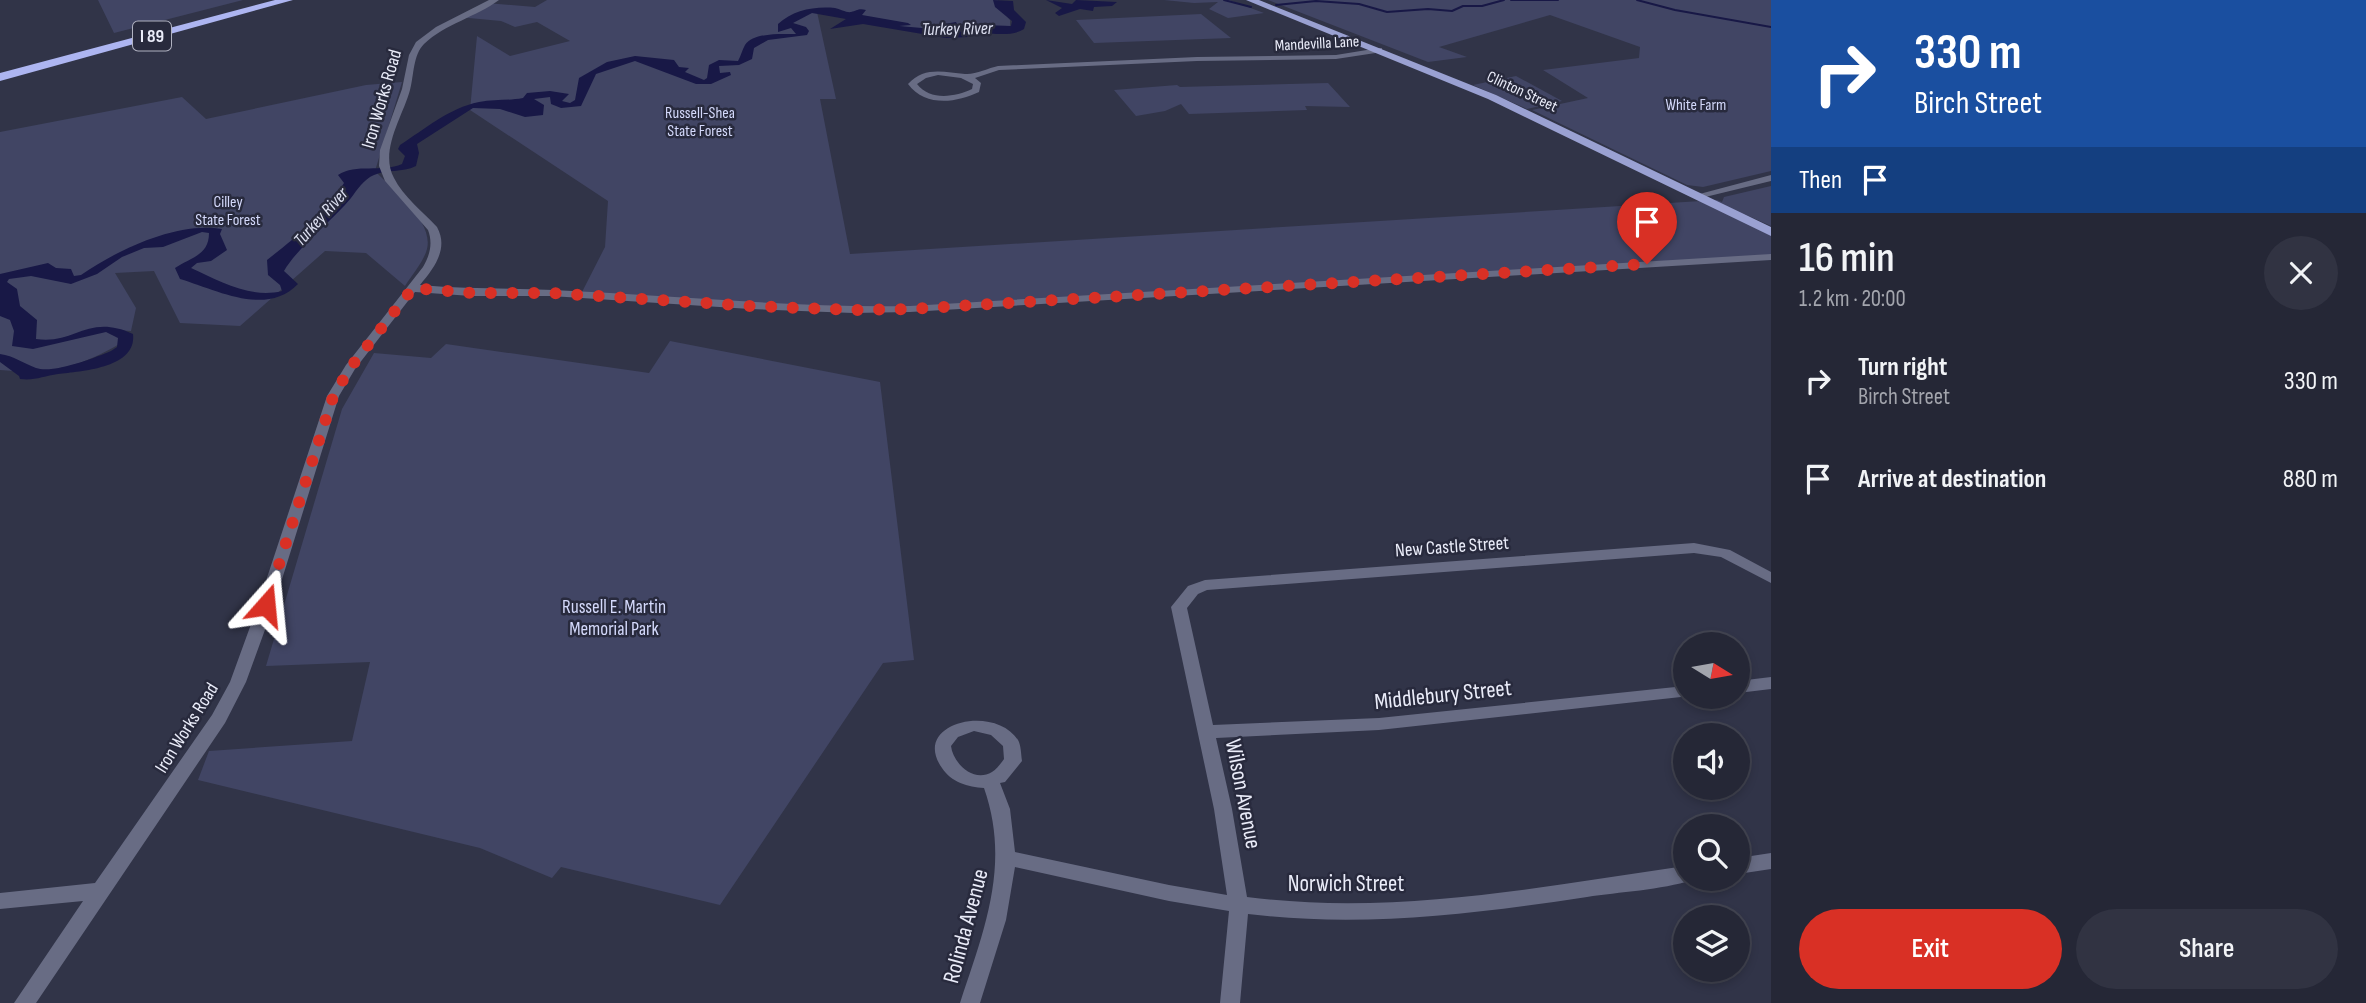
<!DOCTYPE html>
<html lang="en">
<head>
<meta charset="utf-8">
<style>
  :root { --surface:#252736; --page:#313342; --text:#f1f3f6; --muted:#a3a5ad; --line:#424451; --accent:#d93025 }
  body { margin:0; font-family:"Sofia Sans Condensed",sans-serif; background:var(--page); color:var(--text); height:100vh; display:flex; flex-direction:column; font-size:26px; white-space:nowrap }
  * { box-sizing:border-box; margin:0 }
  p { font-size:23px; color:var(--muted) }
  .icon { flex:none; width:38px; height:38px; fill:none; stroke:currentColor; stroke-width:2; stroke-linecap:round; stroke-linejoin:round }
  .map { position:relative; flex:1; overflow:hidden }
  .drawer { display:flex; flex-direction:column; background:var(--surface); width:595px }
  .drawer>* { flex:none }
  .top-card { background:#1a4fa0; color:#fff; overflow:hidden }
  .needle { width:46px; rotate:101deg }
  .buttons { position:absolute; left:1673px; top:632px; display:grid; gap:14px }
  .buttons a { display:grid; place-items:center; width:77px; height:77px; border-radius:50%; background:var(--surface); box-shadow:0 4px 10px #0003,0 0 0 2px var(--line); font-size:35px }
  .pin { position:absolute; display:grid; place-items:center; width:60px; height:60px; color:#fff; margin:-72px -30px; border-radius:50% 50% 50% 0; rotate:-45deg; box-shadow:0 0 7px #0007 }
  .pin .icon { rotate:45deg }
  .me { position:absolute; width:77px; margin:-38px; rotate:18deg; stroke-linejoin:round; filter:drop-shadow(0 0 5px #0008) }
  .turn { display:flex; align-items:center; gap:24px; height:147px; padding:0 28px; font-size:32px }
  .turn .icon { width:91px; height:91px; stroke-width:2.5 }
  .turn b { display:block; font-size:49px; line-height:60px }
  .then { display:flex; align-items:center; height:66px; padding:0 28px; background:#0003; gap:14px; font-size:26px }
  .round { display:grid; place-items:center; flex:none; width:74px; height:74px; border-radius:37px; background:var(--page) }
  .summary { display:flex; align-items:center; justify-content:space-between; height:119px; padding:0 28px }
  h1 { font-size:42px; font-weight:600; line-height:52px }
  .cta { display:flex; gap:14px; margin-top:auto; padding:14px 28px }
  .cta a { flex:1; height:80px; border-radius:42px; background:var(--accent); color:#fff; font-size:28px; font-weight:600; line-height:80px; text-align:center }
  .cta a+a { background:var(--page); color:var(--text) }
  ul { padding:0; list-style:none }
  li { display:flex; align-items:center; gap:21px; height:98px; padding:0 28px }
  li div { flex:1 }
  li b { display:block; font-size:26px }
  li em { font-style:normal }
  main { display:flex; flex:1; min-height:0 }
  .map>svg:first-child { display:block }
</style>
</head>
<body>
<main>
<div class="map">
<svg width="1771" height="1003" viewBox="0 0 1771 1003">
  <rect width="100%" height="100%" fill="#313448"/>
  <path fill="#414564" d="M98,0H243L114,33Z
    M547,0H998L996,4L1010,20V27L921,30L817,12L836,99H820L850,254L1717,200L1722,202L1724,197L1771,186V226L1744,214L1771,230V255L870,309L581,294L605,247L608,201L470,110L477,36L510,56L570,41L537,22L515,27L501,21L458,17L486,3L535,7Z
    M1164,0H1229L1264,13L1228,18L1209,9L1218,2L1194,3Z
    M1268,0H1771V171L1703,187L1687,185L1532,110L1588,98L1543,70L1639,58L1640,47L1550,15L1439,47L1467,57L1428,62Z
    M1201,14L1231,38L1094,43L1076,20Z
    M1516,76L1562,101L1527,109L1473,85Z
    M402,82L375,171C392,189 434,221 427,249C424,261 412,275 405,286L366,253L325,251L240,326L180,323L154,271L115,273L136,308L131,331L114,330L126,340C82,367 51,375 0,370V132L182,97L206,119L366,85Z
    M1328,83L1350,107L1305,106L1307,110L1189,114L1181,104L1165,111L1136,116L1114,90L1177,85L1180,87Z
    M670,341L880,382L914,660L883,663L720,905L561,867L552,878L480,848L198,780L209,751L352,741L370,662L266,666L342,409L374,353L431,358L446,344L649,373Z"/>
  <path fill="#181846" d="M993,0L1013,1L1014,10L1026,22L1024,29C1007,40 976,30 957,29L968,37L946,38L863,24L830,29L846,19L812,13L793,23L806,27L809,31L807,35L768,40L754,48L752,59L739,65L719,66L720,73L730,72L731,75L711,84H696L635,61L596,74L581,106L561,108L551,104L550,97L534,99L544,105L543,115L525,117L500,109L473,108L417,144L419,153L416,166C402,173 387,169 374,175C364,179 357,190 351,198C332,221 297,248 284,271L298,284C266,317 217,290 180,279L175,268C192,257 209,255 209,233L202,232L163,247L144,248L122,257L97,274L71,284L31,276L9,279L7,282L17,289L20,306L37,320L36,339C75,345 88,313 133,334C137,368 82,371 58,374C44,376 34,381 20,379L19,376L0,362V354C14,356 23,363 36,368C53,374 94,358 111,351L117,347L118,338L106,332L33,349L12,346L14,331L10,320L0,316V274L48,263L56,268L71,269L74,276L81,275C117,250 177,221 222,229L220,234L227,250L211,261L197,263L191,268C219,281 251,299 282,291L280,285L268,275L267,260C296,237 325,215 344,183L338,175C356,163 382,173 402,164L405,156L398,149L400,145C425,129 449,108 479,102C494,99 507,101 523,98L527,93L550,91L569,94L562,101L570,103L575,100L579,78L607,62L635,56L674,60L679,67L689,68L685,72L704,80L707,78L709,65L719,60L738,61C741,56 742,50 745,45C754,32 782,34 796,34L791,28L778,32V24C793,10 815,6 835,8C840,9 847,13 851,12C857,11 858,8 866,10L862,15L908,23L911,25L899,26L922,28L956,22L957,24L1011,26L1012,21L995,7Z
    M1046,0L1072,4L1076,0L1117,2L1112,6L1094,7L1093,11L1080,9L1059,16L1055,13L1062,8Z"/>
  <g fill="none" stroke-linecap="round" stroke-linejoin="round">
    <path stroke="#181846" stroke-width="2" d="M1224,0L1251,7
      M1511,0H1558
      M1637,0L1675,10L1771,27
      M1276,5L1316,1L1359,4L1387,12L1428,9L1452,11L1463,6H1482L1504,0"/>
    <path fill="#686c84" fill-rule="evenodd" d="M489,0H499C476,17 445,24 424,44C413,55 414,75 410,90C403,116 379,151 394,178C403,196 423,212 437,227C449,249 434,268 420,285C465,289 509,288 553,290C672,295 791,308 910,306L1771,254V260L910,312L853,313L750,309L551,296H471L415,292L355,369L339,396L274,605L246,682L225,723L36,1003H14L83,901L0,909V893L95,883L212,715L230,682L258,605L327,396L346,365L423,267C430,255 433,243 428,230L385,181L379,166L380,150L402,89L409,55L416,42L436,27Z
      M1379,48H1382V52L1336,59L1197,61L999,70L975,78L981,83L979,92C956,103 925,107 908,84C924,66 944,72 965,74C975,75 988,68 998,66L1197,57L1336,55ZM938,75L961,78L973,84L972,89C955,97 930,101 917,84L926,78Z
      M1771,175V181L1697,199L1692,196Z
      M1694,543L1730,550L1771,572V583L1721,557L1694,553L1207,590L1198,594L1187,608L1213,725L1379,718L1685,686V696H1690L1379,730L1216,738L1232,809L1247,897C1394,916 1540,887 1685,866V878L1692,880C1662,890 1618,892 1587,897C1474,914 1362,928 1248,914L1240,1003H1220L1229,911L1169,901L1015,867L1006,920L980,1003H960C984,930 1011,865 984,788C968,787 951,782 942,768C910,723 994,703 1018,740C1021,745 1021,754 1022,761L1005,782L1000,783L1010,809L1015,852L1169,885L1227,895L1214,809L1171,607L1188,586L1205,580ZM974,731L991,735L1003,746L1004,759C1001,763 997,769 992,772C973,783 953,763 951,746L958,737Z
      M1771,677V689L1738,693V681Z
      M1771,853V869L1738,874V858Z"/>
    <path fill="#9aa1d2" fill-rule="evenodd" d="M1246,0H1259L1496,95L1771,227V236L1488,99Z"/>
    <path fill="#adb5f1" fill-rule="evenodd" d="M275,0H293L0,81V73Z"/>
  </g>
  <g fill="none" stroke-linecap="round" stroke-linejoin="round">
    <path stroke="#d93025" stroke-width="12" stroke-dasharray="0 21.6" d="M266,605L333,397L350,368L413,288L471,293H551L751,306L853,310L910,309L1647,264"/>
  </g>
  <g text-anchor="middle" dominant-baseline="central" stroke-width="5" stroke-linejoin="round" paint-order="stroke">
    <g font-size="16" fill="#eaecf9" stroke="#282a3d">
      <text transform="translate(1317 44) rotate(-3)">Mandevilla Lane</text>
      <text transform="translate(1522 92) rotate(25)">Clinton Street</text>
    </g>
    <g font-size="16" fill="#d4d9fb" stroke="#282a3d">
      <text x="1696" y="105">White Farm</text>
      <text x="700" y="113">Russell-Shea<tspan x="700" dy="18">State Forest</tspan></text>
      <text x="228" y="202">Cilley<tspan x="228" dy="18">State Forest</tspan></text>
    </g>
    <g font-size="18" font-style="italic" fill="#dde0f1" stroke="#282a3d">
      <text transform="translate(957 29) rotate(-1)">Turkey River</text>
      <text transform="translate(321 217) rotate(-48)">Turkey River</text>
    </g>
    <rect fill="#282a3d" stroke="#b0b2c1" stroke-width="2" x="133" y="21.5" width="38" height="29" rx="5"/>
    <g font-size="18" font-weight="bold" fill="#eaecf9">
      <text x="152" y="36">I 89</text>
    </g>
    <g font-size="19" fill="#eaecf9" stroke="#282a3d">
      <text transform="translate(382 99) rotate(-74)">Iron Works Road</text>
      <text transform="translate(1452 547) rotate(-4)">New Castle Street</text>
      <text transform="translate(187 728) rotate(-58)">Iron Works Road</text>
    </g>
    <g font-size="19" fill="#d4d9fb" stroke="#282a3d">
      <text x="614" y="607">Russell E. Martin<tspan x="614" dy="22">Memorial Park</tspan></text>
    </g>
    <g font-size="23" fill="#eaecf9" stroke="#282a3d">
      <text transform="translate(1443 695) rotate(-6)">Middlebury Street</text>
      <text transform="translate(1243 794) rotate(79)">Wilson Avenue</text>
      <text x="1346" y="884">Norwich Street</text>
      <text transform="translate(966 926) rotate(-75)">Rolinda Avenue</text>
    </g>
  </g>
</svg>
<div class="buttons">
<a><svg class="needle" viewBox="-14 -14 28 28"><path d="M0-13l5 13h-10z" fill="#e53935"/><path d="M0 13l5-13h-10z" fill="#a3a5ad"/></svg></a>
<a><svg class="icon" aria-label="sound" viewBox="0 0 24 24"><path d="M4 9h4l5-4v14l-5-4H4zM17 9q2 3 0 6"/></svg></a>
<a><svg class="icon" aria-label="search" viewBox="0 0 24 24"><circle cx="10" cy="10" r="6"/><path d="M15 15l6 6"/></svg></a>
<a><svg class="icon" aria-label="layers" viewBox="0 0 24 24"><path d="M12 4l9 5-9 5-9-5zM3 14l9 5 9-5"/></svg></a>
</div>
<div class="pin" style="left:1647px;top:264px;background:#d93025"><svg class="icon" aria-label="arrive" viewBox="0 0 24 24"><path d="M6 21V4h12l-3 4 3 4H6"/></svg></div>
<svg class="me" style="left:266px;top:605px" viewBox="-20 -20 40 40"><path d="M0-17L14 15 0 8-14 15z" fill="#d93025" stroke="#fff" stroke-width="4"/></svg>
</div>
<section class="drawer">
<div class="top-card">
<div class="turn"><svg class="icon" aria-label="right" viewBox="0 0 24 24"><path d="M7 20v-9h11M14 6l5 5-5 5"/></svg><div><b>330 m</b>Birch Street</div></div>
<div class="then">Then<svg class="icon" aria-label="arrive" viewBox="0 0 24 24"><path d="M6 21V4h12l-3 4 3 4H6"/></svg></div>
</div>
<div class="summary"><div><h1>16 min</h1><p>1.2 km · 20:00</p></div><a class="round"><svg class="icon" aria-label="close" viewBox="0 0 24 24"><path d="M6 6l12 12M18 6L6 18"/></svg></a></div>
<ul>
<li><svg class="icon" aria-label="right" viewBox="0 0 24 24"><path d="M7 20v-9h11M14 6l5 5-5 5"/></svg><div><b>Turn right</b><p>Birch Street</p></div><em>330 m</em></li>
<li><svg class="icon" aria-label="arrive" viewBox="0 0 24 24"><path d="M6 21V4h12l-3 4 3 4H6"/></svg><div><b>Arrive at destination</b></div><em>880 m</em></li>
</ul>
<div class="cta"><a>Exit</a><a>Share</a></div>
</section>
</main>
</body>
</html>
